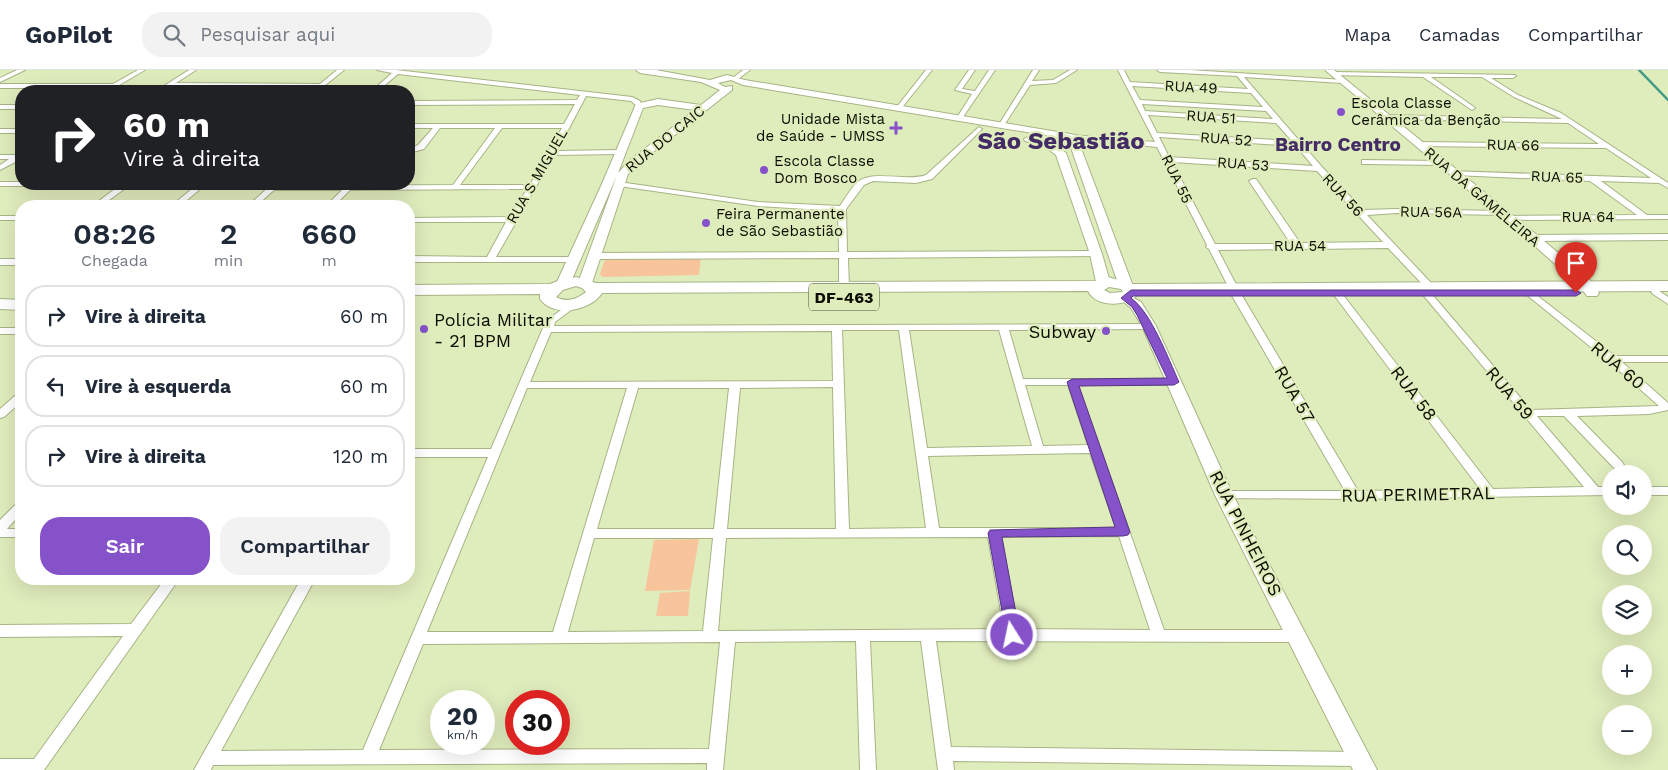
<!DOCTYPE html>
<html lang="pt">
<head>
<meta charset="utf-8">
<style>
  :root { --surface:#fff; --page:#f2f2f3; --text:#1f2937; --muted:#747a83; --line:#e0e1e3; --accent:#8552ca }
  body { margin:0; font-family:"Work Sans",sans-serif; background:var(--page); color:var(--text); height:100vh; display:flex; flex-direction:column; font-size:19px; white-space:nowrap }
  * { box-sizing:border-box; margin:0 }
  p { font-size:16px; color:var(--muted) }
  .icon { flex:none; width:28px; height:28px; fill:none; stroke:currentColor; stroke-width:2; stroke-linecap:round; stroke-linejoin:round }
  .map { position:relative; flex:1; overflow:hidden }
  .sheet { position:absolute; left:15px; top:130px; width:400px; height:385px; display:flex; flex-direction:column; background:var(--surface); border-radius:20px; box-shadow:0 5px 20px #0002 }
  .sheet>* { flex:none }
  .hud { position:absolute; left:15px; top:15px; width:400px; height:105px; border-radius:20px; box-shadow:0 5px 20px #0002; background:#202124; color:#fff; overflow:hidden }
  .tools { position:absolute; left:1602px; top:395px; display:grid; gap:10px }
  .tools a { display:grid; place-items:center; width:50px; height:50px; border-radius:50%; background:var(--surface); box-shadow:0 5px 20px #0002; font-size:25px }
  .speed { position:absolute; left:430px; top:620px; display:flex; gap:10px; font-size:25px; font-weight:700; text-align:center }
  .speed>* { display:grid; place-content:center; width:65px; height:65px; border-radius:50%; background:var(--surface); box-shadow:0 5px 20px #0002; line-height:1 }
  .speed small { font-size:12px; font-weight:400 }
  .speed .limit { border:8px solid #d22; background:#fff; color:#111 }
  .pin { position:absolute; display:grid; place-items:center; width:42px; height:42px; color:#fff; margin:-51px -21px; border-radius:50% 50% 50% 0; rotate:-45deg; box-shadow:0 0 5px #0007 }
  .pin .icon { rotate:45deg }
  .me { position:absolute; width:55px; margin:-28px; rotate:350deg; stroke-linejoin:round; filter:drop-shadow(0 0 4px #0008) }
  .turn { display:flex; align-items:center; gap:18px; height:105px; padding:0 25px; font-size:22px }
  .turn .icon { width:65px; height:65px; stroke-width:2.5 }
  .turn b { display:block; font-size:35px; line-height:42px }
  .eta { display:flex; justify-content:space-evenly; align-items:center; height:85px; text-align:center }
  .eta b { font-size:30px; font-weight:600; line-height:35px }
  .action { display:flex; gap:10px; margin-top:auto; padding:10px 25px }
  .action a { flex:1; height:58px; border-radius:20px; background:var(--accent); color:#fff; font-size:20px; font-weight:600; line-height:58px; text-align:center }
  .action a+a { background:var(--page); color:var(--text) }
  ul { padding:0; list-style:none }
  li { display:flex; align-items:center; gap:15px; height:62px; margin:0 10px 8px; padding:0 15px; border:2px solid var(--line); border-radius:20px }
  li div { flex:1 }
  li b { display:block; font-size:19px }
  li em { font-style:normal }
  header { display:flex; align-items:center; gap:30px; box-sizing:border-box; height:70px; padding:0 25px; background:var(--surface); border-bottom:1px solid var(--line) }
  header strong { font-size:24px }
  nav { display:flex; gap:28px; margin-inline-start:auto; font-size:18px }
  .search { width:350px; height:45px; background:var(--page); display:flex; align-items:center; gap:12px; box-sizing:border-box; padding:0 18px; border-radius:20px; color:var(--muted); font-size:19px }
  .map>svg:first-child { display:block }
</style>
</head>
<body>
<header>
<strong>GoPilot</strong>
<div class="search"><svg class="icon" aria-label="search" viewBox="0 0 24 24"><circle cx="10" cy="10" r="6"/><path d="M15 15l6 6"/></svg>Pesquisar aqui</div>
<nav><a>Mapa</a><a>Camadas</a><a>Compartilhar</a></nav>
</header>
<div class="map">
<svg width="1668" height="700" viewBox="0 0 1668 700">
  <rect width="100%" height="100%" fill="#dfecbc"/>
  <path fill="#f7c49c" d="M701,187L699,205L602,207L600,204L605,189Z
    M699,469L690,520L645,521L654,470Z
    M690,521L688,546H656L660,523Z"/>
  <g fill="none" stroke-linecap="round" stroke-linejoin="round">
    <path stroke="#419885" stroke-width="2.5" d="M1639,0L1668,30"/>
    <defs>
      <path id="street" d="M17,0H25L0,12V8Z
        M138,0H145L109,21L107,20V18H0V14H113Z
        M189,0H196L176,13L320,14L337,0H344L318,21H314L315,18L170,17L163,21H156Z
        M377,0H396L632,27L640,31L642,36L639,38L631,31L586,26L557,81L619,80L623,82L619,84L554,85L496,187H575L578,188V192H409V186L487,187L506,152H409V148L509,147L527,119L350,120L334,136H326L342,120H274L256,136H248L272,114H280L279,116L453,115L495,58H440L424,79L409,83V79L418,75L433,58H409V54H564L575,34L409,35V31L577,30L580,25L398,4L378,21H372L392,3ZM502,58H562L530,115H460Z
        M743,0H750L738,9H734V7Z
        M926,0H932L900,40H896V38Z
        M969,0H975L962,19L975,21L989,0H995L961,50L959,51L956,49L972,24L955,20Z
        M1033,0H1039L1032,11L1053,10L1070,0H1077L1056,13L1030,15L1003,57H999L998,56Z
        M1118,0H1124L1130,12L1248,19L1237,6L1160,2L1157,0H1190L1344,10L1345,11L1342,13L1244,7L1322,97L1363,140L1397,139L1501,141L1505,143L1501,145L1397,143L1367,145L1433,215V219H1427L1388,178L1218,180L1238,218L1236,220H1230L1209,179L1206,177L1207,175L1157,77L1072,69L1069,67L1072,65L1155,72ZM1132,16L1251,23L1263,37L1140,30ZM1142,34L1266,41L1273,49L1145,41ZM1148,45L1276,53L1292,71L1157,63ZM1159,67L1296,76L1313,96L1169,87ZM1172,92L1317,101L1383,172L1300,173L1256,109H1253L1249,111L1291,174H1215Z
        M1334,2L1515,5L1516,6L1513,8H1491L1518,25L1561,43L1668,113V118L1659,113L1601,111L1647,145H1668V149L1504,150L1503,148L1507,146L1637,145L1590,111L1454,105H1451V101L1651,108L1606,78L1416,76L1415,74L1419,72L1599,74L1568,53L1387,49L1384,47L1387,45L1562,49L1514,27L1482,7H1431L1474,37L1475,38L1472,40L1423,7L1332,5L1331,4Z
        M0,35H21V39H0Z
        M979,57L982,59L932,109L916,113L873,111L864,115L846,139L847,182L1096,181L1099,182V186L848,188L849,218L844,221L839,218V188L594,189L590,186L594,183L839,182L838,141L758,136L619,116L615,114L619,112L758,132L840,136C845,129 852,116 859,111C876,100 906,112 926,105Z
        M0,59H21V63H0Z
        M0,85H21V89L0,100V95L9,89H0Z
        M1362,90L1441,91L1445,93L1441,95L1365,94H1362Z
        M0,112H21V114H131L101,136H92L119,116H0Z
        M198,114H206L180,136H171Z
        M0,146H21V150H0Z
        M1668,164V170L1533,171L1529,168L1533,165Z
        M0,189H21V195H0Z
        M1656,219L1668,227V234L1653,224L1651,222Z
        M1337,220L1340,221L1493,419L1584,417L1424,226V222H1430L1531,340L1659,336L1608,291L1527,225L1525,223L1530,220L1615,286H1668V292H1622L1668,333V340L1649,344L1577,346L1622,392L1624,395L1618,399L1614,398L1564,346H1537L1598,417H1611V425L1354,429L1220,428L1218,425L1220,422L1224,421H1345L1231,224L1236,221L1241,224L1358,421L1480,419L1334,225L1332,223Z
        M572,232L575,233V237L555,252L554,256L1152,254L1154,256L1152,258L1149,259L1009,260L1023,309H1174L1179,312L1174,315H1078L1164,560H1298L1303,562L1305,566L1303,570L1298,572L936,571L951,677L1360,682L1366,684L1368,689L1366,694L1360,696L953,691L954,700H938L921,571H870L876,700H860L856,571L735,572L723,700H707V693L213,695L211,700H194L301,509H315L221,681L363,680L488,387H409V379H491L546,251ZM842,260H899L926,458L849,459ZM909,260H999L1032,376L927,378ZM832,261L833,311L530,312L551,262ZM1025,315H1068L1088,375L1043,376ZM833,317L836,459H727L740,318ZM527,318H627L553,562H427ZM638,318H729L714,459H597ZM1090,383L1116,458H939L928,386ZM1119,466L1150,560L1018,559L1001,467ZM988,467L1004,559L718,561L726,468ZM594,468H713L703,561L568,562ZM720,572L709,679L379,680L423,574Z
        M0,258H21V264H0Z
        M21,323V332L4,347L0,348V339L17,324Z
        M1644,417H1668V425H1644Z
        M21,432V443L7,459H21V467H0V450L17,433Z
        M165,509H179L44,700H0V689H34L123,566L0,567V555L131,554Z"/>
      <path id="secondary" d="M636,0H656L710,10L727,5L745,10L1076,65L1133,216L1126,220L1119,216L1068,69L743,15L731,10L718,13L725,17L732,16V20L638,94L628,104L592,213L590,216H580L578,213L617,105L570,214L563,218L558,217L556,214L601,116L636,34L658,29L701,35L720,20L701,12L640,3ZM658,35L695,40L630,90L618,103L643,38Z
        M1325,0H1334L1537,165L1589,209L1599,223L1597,226H1587L1579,215L1529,171Z
        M1029,66L1053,73L1066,83L1102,184L1110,212L1108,215H1098L1096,212L1090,184L1056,85L1045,77L1025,71L1024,69Z
        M1126,224L1141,232L1156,256L1233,425L1377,700H1353L1215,425L1142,256L1131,238L1119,228Z"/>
      <path id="primary" d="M576,207L596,213L1095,211L1108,207L1133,214L1668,211V221L1138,224C1128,237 1096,238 1088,221L602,223C591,241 553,248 540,229V224L409,225V215L550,214L558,211ZM576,216L582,218L586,222C577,229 567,233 556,227L563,220ZM1109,217L1121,219L1123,222L1110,223L1104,220Z
        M0,229L21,230V240L0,239Z"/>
    </defs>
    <use href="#street" stroke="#a7b385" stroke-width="2"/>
    <use href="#secondary" stroke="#a7b385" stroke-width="2"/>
    <use href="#primary" stroke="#a7b385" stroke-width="2"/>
    <use href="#street" fill="#fff" fill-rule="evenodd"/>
    <use href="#secondary" fill="#fff" fill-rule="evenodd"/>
    <use href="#primary" fill="#fff" fill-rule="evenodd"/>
  </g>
  <path fill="#8552ca" stroke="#563583" d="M1131,220H1576L1581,223L1576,226H1133L1131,228C1151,242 1168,288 1179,312L1174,315L1079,316L1130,462L1128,465L1123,466L1002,467L1020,565L1018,569L1012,570L1007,569L988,463L990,460L1115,457L1067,312L1072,309L1167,308L1137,245L1132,237L1121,228Z"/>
  <g fill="#8552ca" stroke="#dfecbc" stroke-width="2">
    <circle cx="1341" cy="42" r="5"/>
    <path d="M893.5 50.5h5v5h5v5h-5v5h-5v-5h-5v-5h5z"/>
    <circle cx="764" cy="100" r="5"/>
    <circle cx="706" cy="153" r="5"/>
    <circle cx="424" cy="259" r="5"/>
    <circle cx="1106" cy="261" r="5"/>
  </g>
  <g text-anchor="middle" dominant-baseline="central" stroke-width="4.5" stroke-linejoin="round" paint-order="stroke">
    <g font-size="15" fill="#0b0e01" stroke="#dfecbc">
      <text transform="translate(1191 17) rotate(3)">RUA 49</text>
      <text transform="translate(1211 47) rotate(4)">RUA 51</text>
      <text transform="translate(665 69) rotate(-39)">RUA DO CAIC</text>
      <text transform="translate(1226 69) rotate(4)">RUA 52</text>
      <text transform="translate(1513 75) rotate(1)">RUA 66</text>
      <text transform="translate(1243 94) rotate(4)">RUA 53</text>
      <text transform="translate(537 106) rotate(-60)">RUA S MIGUEL</text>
      <text transform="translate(1557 107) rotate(2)">RUA 65</text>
      <text transform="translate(1177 109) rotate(64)">RUA 55</text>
      <text transform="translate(1343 125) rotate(47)">RUA 56</text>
      <text transform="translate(1482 127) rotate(40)">RUA DA GAMELEIRA</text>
      <text transform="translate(1431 142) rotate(1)">RUA 56A</text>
      <text x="1588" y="147">RUA 64</text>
      <text x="1300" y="176">RUA 54</text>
    </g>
    <g font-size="15" fill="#0b0e01" stroke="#dfecbc" text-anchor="start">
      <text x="1351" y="33">Escola Classe<tspan x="1351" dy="17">Cerâmica da Benção</tspan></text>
      <text x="885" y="49" text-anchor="end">Unidade Mista<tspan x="885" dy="17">de Saúde - UMSS</tspan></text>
      <text x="774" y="91">Escola Classe<tspan x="774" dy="17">Dom Bosco</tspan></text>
      <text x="716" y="144">Feira Permanente<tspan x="716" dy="17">de São Sebastião</tspan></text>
    </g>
    <rect fill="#dfecbc" stroke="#4b5139" stroke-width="1" x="809" y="213.5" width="70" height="27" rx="4"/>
    <g font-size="16" font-weight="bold" fill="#0b0e01">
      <text x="844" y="227">DF-463</text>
    </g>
    <g font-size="18" fill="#0b0e01" stroke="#dfecbc" text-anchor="start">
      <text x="434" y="249">Polícia Militar<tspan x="434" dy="21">- 21 BPM</tspan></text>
      <text x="1096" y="261" text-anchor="end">Subway</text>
    </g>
    <g font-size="18" fill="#0b0e01" stroke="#dfecbc">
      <text transform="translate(1618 295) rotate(40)">RUA 60</text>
      <text transform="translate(1414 323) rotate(53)">RUA 58</text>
      <text transform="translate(1510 323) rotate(50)">RUA 59</text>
      <text transform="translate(1295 324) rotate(60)">RUA 57</text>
      <text transform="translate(1418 424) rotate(-1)">RUA PERIMETRAL</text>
      <text transform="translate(1246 463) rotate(63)">RUA PINHEIROS</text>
    </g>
    <g font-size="19" font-weight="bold" fill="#432b65" stroke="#dfecbc">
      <text x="1338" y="74">Bairro Centro</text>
    </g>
    <g font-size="24" font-weight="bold" fill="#432b65" stroke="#dfecbc">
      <text x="1061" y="71">São Sebastião</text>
    </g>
  </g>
</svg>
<div class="tools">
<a><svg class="icon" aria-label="sound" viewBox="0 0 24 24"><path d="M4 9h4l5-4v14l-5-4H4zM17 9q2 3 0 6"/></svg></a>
<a><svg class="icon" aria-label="search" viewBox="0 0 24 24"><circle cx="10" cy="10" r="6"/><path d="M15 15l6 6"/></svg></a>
<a><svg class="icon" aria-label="layers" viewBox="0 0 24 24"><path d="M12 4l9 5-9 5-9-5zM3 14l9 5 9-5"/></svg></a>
<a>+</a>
<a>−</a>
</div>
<div class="speed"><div>20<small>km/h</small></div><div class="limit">30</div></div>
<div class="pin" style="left:1576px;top:223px;background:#d93025"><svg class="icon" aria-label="arrive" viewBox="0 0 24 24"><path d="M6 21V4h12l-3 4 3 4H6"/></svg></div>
<svg class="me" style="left:1012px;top:565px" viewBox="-20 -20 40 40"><circle r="17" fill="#8552ca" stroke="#fff" stroke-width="3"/><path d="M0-11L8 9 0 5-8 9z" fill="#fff"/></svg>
<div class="hud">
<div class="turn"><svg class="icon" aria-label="right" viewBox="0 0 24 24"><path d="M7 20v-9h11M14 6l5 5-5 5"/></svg><div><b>60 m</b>Vire à direita</div></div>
</div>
<section class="sheet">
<div class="eta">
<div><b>08:26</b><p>Chegada</p></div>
<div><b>2</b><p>min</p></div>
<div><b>660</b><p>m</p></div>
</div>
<ul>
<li><svg class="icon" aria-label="right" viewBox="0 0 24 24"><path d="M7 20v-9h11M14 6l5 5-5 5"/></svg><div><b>Vire à direita</b></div><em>60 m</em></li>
<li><svg class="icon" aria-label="left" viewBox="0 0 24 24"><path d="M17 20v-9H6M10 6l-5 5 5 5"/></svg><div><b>Vire à esquerda</b></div><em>60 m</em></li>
<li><svg class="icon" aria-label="right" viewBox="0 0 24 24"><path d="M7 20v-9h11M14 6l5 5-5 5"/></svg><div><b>Vire à direita</b></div><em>120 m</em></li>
</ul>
<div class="action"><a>Sair</a><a>Compartilhar</a></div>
</section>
</div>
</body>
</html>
